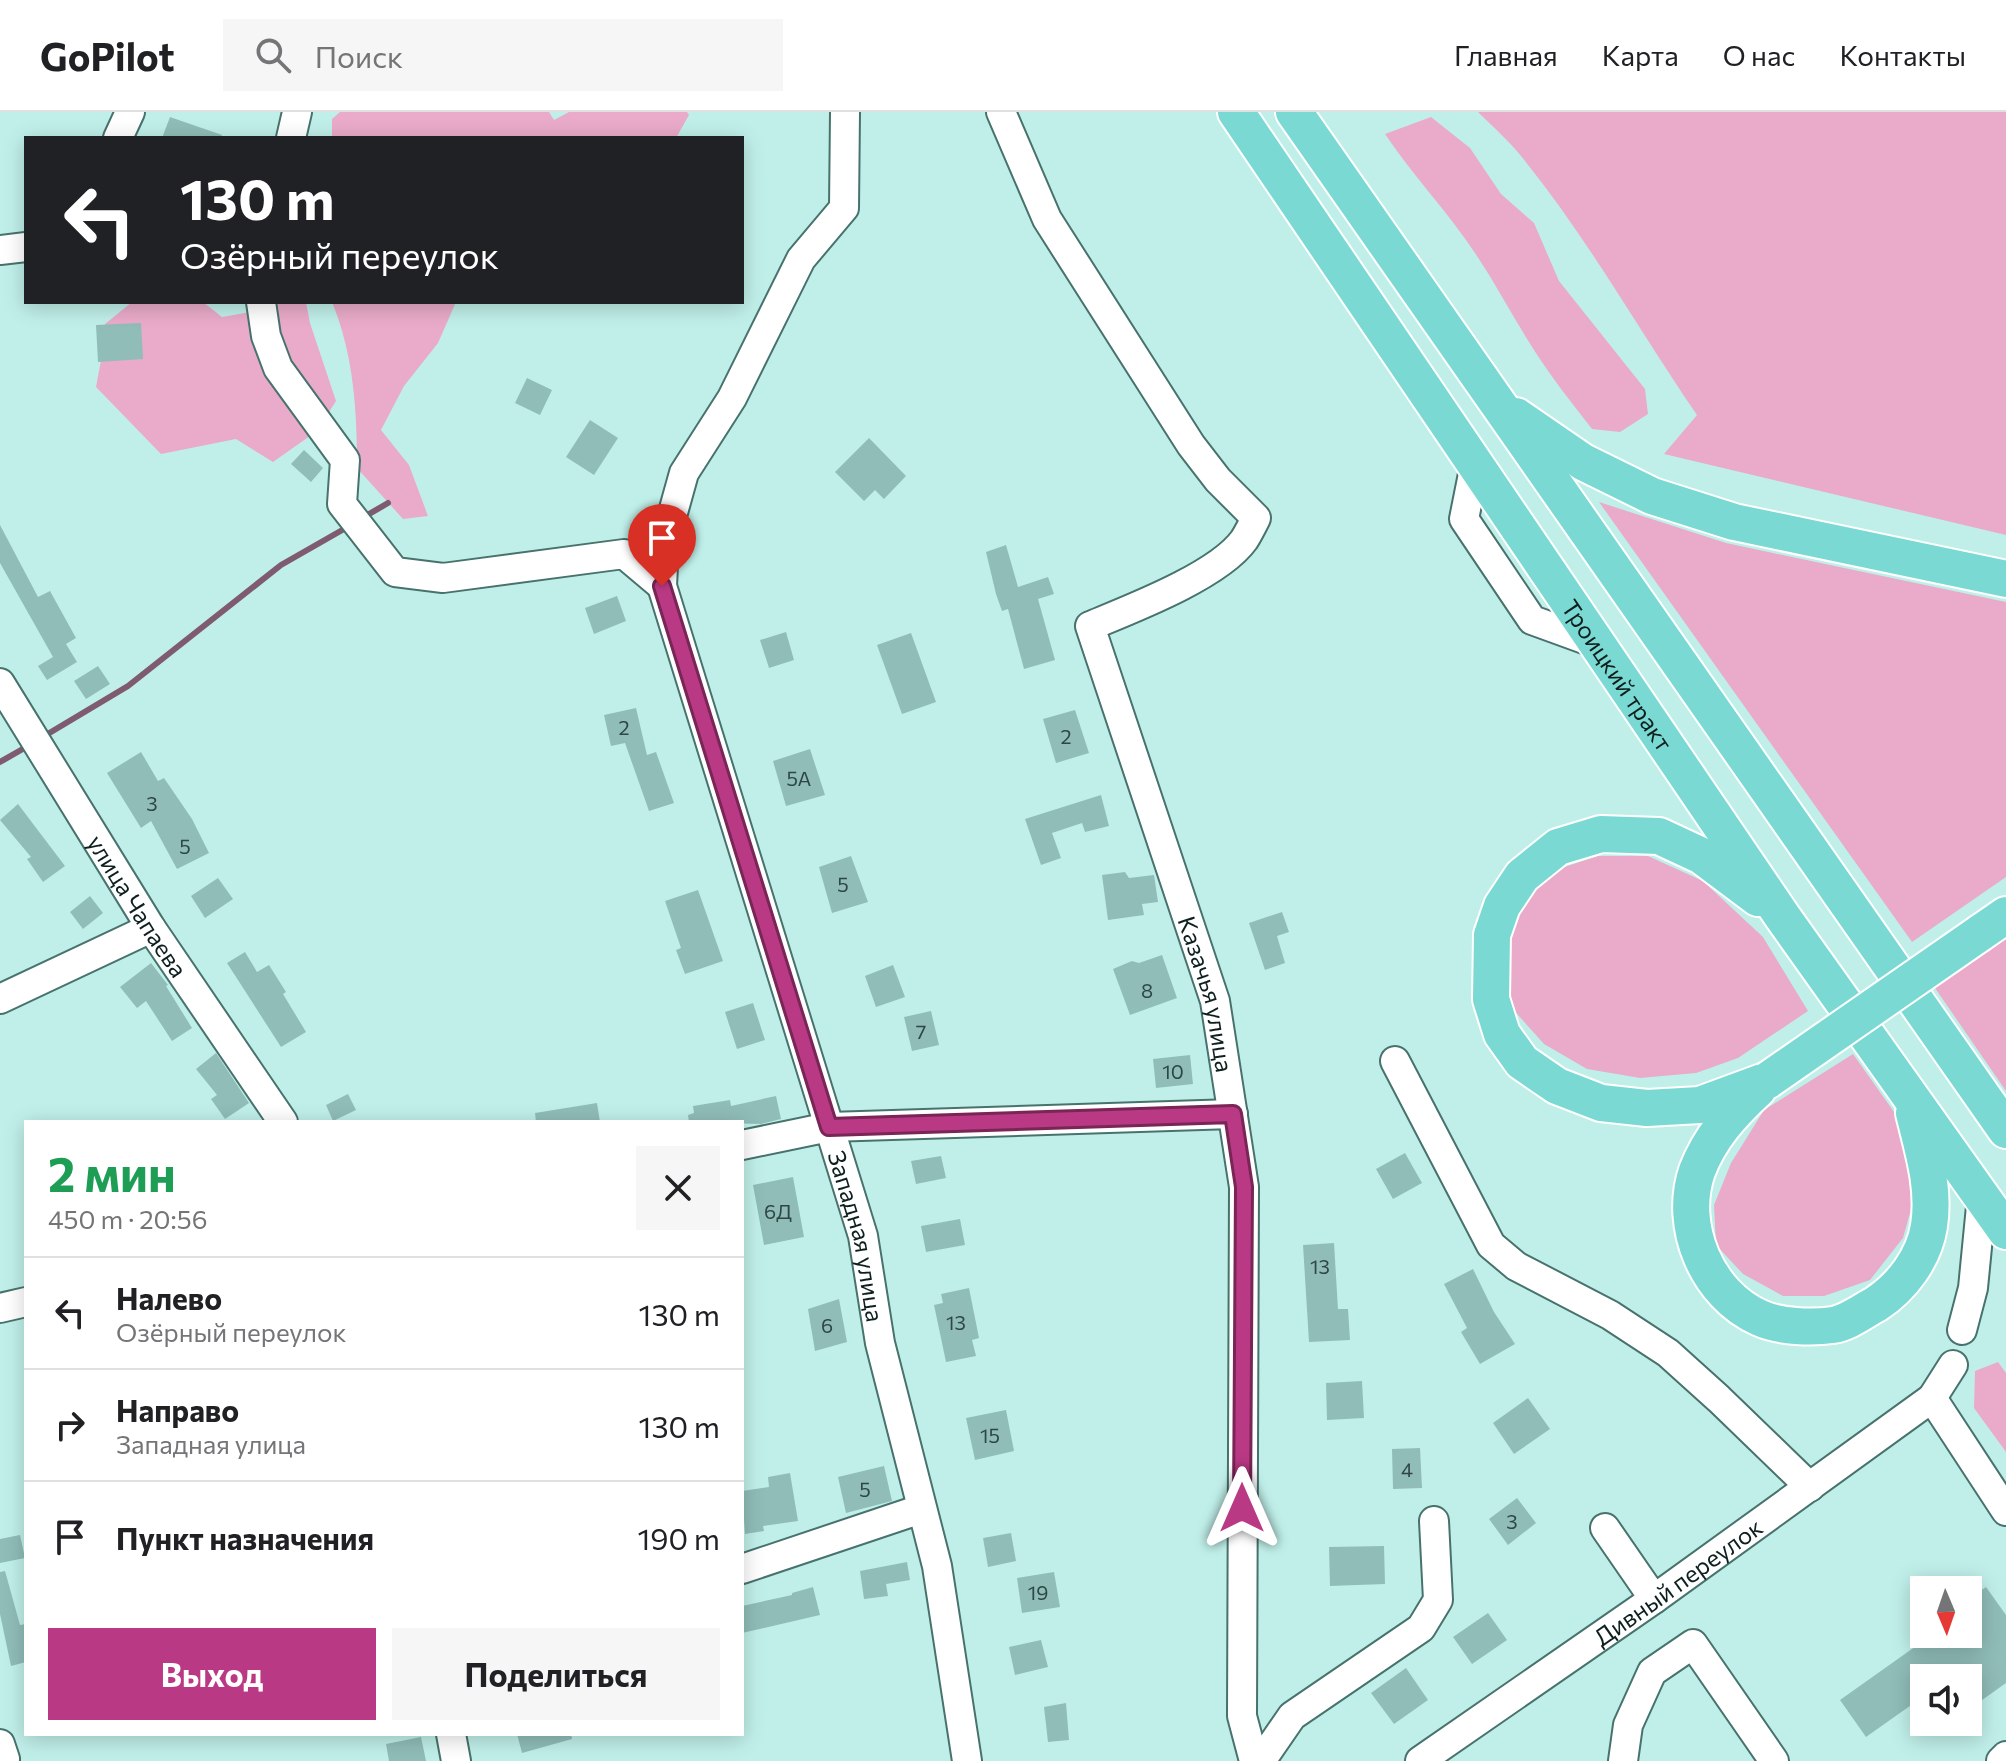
<!DOCTYPE html>
<html lang="ru">
<head>
<meta charset="utf-8">
<style>
  :root { --surface:#fff; --page:#f6f6f6; --text:#202124; --muted:#757577; --line:#e0e0e0; --accent:#ba3984 }
  body { margin:0; font-family:Commissioner,sans-serif; background:var(--page); color:var(--text); height:100vh; display:flex; flex-direction:column; font-size:30px; white-space:nowrap }
  * { box-sizing:border-box; margin:0 }
  p { font-size:26px; color:var(--muted) }
  .icon { flex:none; width:44px; height:44px; fill:none; stroke:currentColor; stroke-width:2; stroke-linecap:round; stroke-linejoin:round }
  .map { position:relative; flex:1; overflow:hidden }
  .panel { position:absolute; left:24px; top:1008px; width:720px; height:616px; display:flex; flex-direction:column; background:var(--surface); border-radius:0px; box-shadow:0 4px 20px #0003 }
  .panel>* { flex:none }
  .banner { position:absolute; left:24px; top:24px; width:720px; height:168px; border-radius:0px; box-shadow:0 4px 20px #0003; background:#202124; color:#fff; overflow:hidden }
  .needle { width:52px; rotate:178deg }
  .buttons { position:absolute; left:1910px; top:1464px; display:grid; gap:16px }
  .buttons a { display:grid; place-items:center; width:72px; height:72px; border-radius:0px; background:var(--surface); box-shadow:0 4px 20px #0003; font-size:40px }
  .pin { position:absolute; display:grid; place-items:center; width:68px; height:68px; color:#fff; margin:-82px -34px; border-radius:50% 50% 50% 0; rotate:-45deg; box-shadow:0 0 8px #0007 }
  .pin .icon { rotate:45deg }
  .me { position:absolute; width:88px; margin:-44px; rotate:0deg; stroke-linejoin:round; filter:drop-shadow(0 0 6px #0008) }
  .turn { display:flex; align-items:center; gap:28px; height:168px; padding:0 24px; font-size:36px }
  .turn .icon { width:104px; height:104px; stroke-width:2.5 }
  .turn b { display:block; font-size:56px; line-height:68px }
  .round { display:grid; place-items:center; flex:none; width:84px; height:84px; border-radius:0px; background:var(--page) }
  .head { display:flex; align-items:center; justify-content:space-between; height:136px; padding:0 24px }
  h1 { font-size:48px; font-weight:700; line-height:60px; color:#1e9e55 }
  .action { display:flex; gap:16px; margin-top:auto; padding:16px 24px }
  .action a { flex:1; height:92px; border-radius:0px; background:var(--accent); color:#fff; font-size:32px; font-weight:700; line-height:92px; text-align:center }
  .action a+a { background:var(--page); color:var(--text) }
  ul { padding:0; list-style:none }
  li { display:flex; align-items:center; gap:24px; height:112px; padding:0 24px; border-top:2px solid var(--line) }
  li div { flex:1 }
  li b { display:block; font-size:30px }
  li em { font-style:normal }
  header { display:flex; align-items:center; gap:48px; box-sizing:border-box; height:112px; padding:0 40px; background:var(--surface); border-bottom:2px solid var(--line) }
  header strong { font-size:38px }
  nav { display:flex; gap:44px; margin-inline-start:auto; font-size:28px }
  .search { width:560px; height:72px; background:var(--page); display:flex; align-items:center; gap:20px; box-sizing:border-box; padding:0 28px; border-radius:0px; color:var(--muted); font-size:30px }
  .map>svg:first-child { display:block }
</style>
</head>
<body>
<header>
<strong>GoPilot</strong>
<div class="search"><svg class="icon" aria-label="search" viewBox="0 0 24 24"><circle cx="10" cy="10" r="6"/><path d="M15 15l6 6"/></svg>Поиск</div>
<nav><a>Главная</a><a>Карта</a><a>О нас</a><a>Контакты</a></nav>
</header>
<div class="map">
<svg width="2006" height="1649" viewBox="0 0 2006 1649">
  <rect width="100%" height="100%" fill="#c0efe9"/>
  <path fill="#e9abc9" d="M340,0H549L554,8L569,0H687L689,3L676,26H332V7Z
    M1478,0H2006V423L1664,342L1697,303C1638,217 1587,125 1521,44C1508,28 1492,14 1478,0Z
    M1431,5L1470,36L1501,82L1534,111L1559,169L1645,277L1648,302L1620,320L1592,317C1572,291 1551,265 1534,238C1514,207 1497,174 1477,144C1449,101 1413,64 1385,22Z
    M132,190H203L222,205L261,198L263,190H306L310,211L336,289L317,319L273,350L236,327L161,342L96,275L102,243L105,212Z
    M332,190H456L438,231L404,274L381,318L409,353L428,404L403,407L357,356C357,299 354,244 332,190Z
    M1599,390L1726,431L2006,490V765L1912,830Z
    M1598,744H1648L1703,769L1763,825L1808,899L1738,946L1696,961L1640,966L1587,957L1544,932L1510,894L1503,844L1519,789L1546,761Z
    M2006,827V979L1935,876Z
    M1853,942L1899,1007L1918,1072L1903,1126L1870,1168L1824,1184H1783L1743,1162L1716,1133L1714,1093L1731,1051L1764,998Z
    M1998,1250L2006,1261V1340L1974,1296L1975,1259Z"/>
  <g fill="none" stroke-linecap="round" stroke-linejoin="round">
    <path stroke="#7f5b6f" stroke-width="6" d="M364,405L388,391
      M41,626L128,574L281,453L351,413
      M0,650L28,634"/>
  </g>
  <path fill="#90bdb8" d="M170,5L222,23L221,26H162Z
    M141,211L143,247L98,250L96,213Z
    M527,266L552,278L540,303L515,291Z
    M590,308L618,326L594,363L566,345Z
    M869,326L906,364L884,387L875,378L864,389L835,360Z
    M304,338L323,356L311,370L291,352Z
    M0,413L38,485L50,479L76,526L66,532L77,550L47,568L38,554L53,545L0,451Z
    M1006,433L1018,475L1048,465L1054,482L1038,487L1055,548L1024,557L1008,497L1002,499L996,482L986,440Z
    M617,484L626,509L594,522L585,496Z
    M786,520L794,548L769,556L760,528Z
    M911,521L936,590L902,602L877,533Z
    M98,554L110,572L86,587L74,569Z
    M636,596L647,643L656,640L674,691L649,699L625,631L611,634L604,603Z
    M1075,598L1089,641L1056,651L1043,607Z
    M810,637L825,683L786,694L773,649Z
    M141,640L158,669L164,666L192,707L209,741L177,757L151,709L141,716L107,661Z
    M1101,683L1109,714L1085,720L1082,711L1052,721L1061,746L1041,753L1025,707Z
    M18,692L65,754L43,770L27,747L31,745L0,708Z
    M851,744L868,790L832,801L819,755Z
    M1125,760L1129,766L1154,763L1158,790L1142,792L1144,803L1108,808L1102,763Z
    M218,766L233,787L205,806L191,784Z
    M698,778L723,849L685,862L676,838L681,836L665,789Z
    M90,784L103,801L83,817L70,800Z
    M1282,800L1289,820L1277,824L1285,851L1265,858L1249,811Z
    M245,840L257,860L269,853L286,880L283,882L306,920L281,935L227,851Z
    M1162,843L1177,886L1130,903L1113,857L1132,849L1139,851Z
    M151,851L168,873L166,874L192,916L172,929L146,889L137,896L120,875Z
    M893,853L905,885L876,895L865,864Z
    M753,891L765,928L737,937L725,900Z
    M931,899L939,933L912,939L904,905Z
    M216,941L249,991L225,1007L211,987L217,983L196,957Z
    M1190,943L1193,972L1156,976L1153,947Z
    M348,982L356,998L333,1009L326,993Z
    M776,984L781,1007L761,1012L689,1010L688,1003L694,1001L693,994L730,988L731,994Z
    M597,991L600,1010H536L535,1001Z
    M1405,1041L1422,1071L1393,1087L1376,1057Z
    M941,1044L946,1066L916,1072L911,1049Z
    M793,1065L804,1125L764,1133L753,1073Z
    M960,1107L965,1133L926,1140L921,1114Z
    M1334,1131L1338,1197H1348L1350,1228L1309,1230L1303,1133Z
    M1473,1157L1494,1200L1515,1232L1480,1252L1461,1220L1467,1216L1444,1172Z
    M969,1176L979,1226L972,1228L976,1244L946,1250L934,1193L943,1191L941,1182Z
    M839,1187L847,1230L815,1239L808,1197Z
    M1362,1269L1364,1306L1327,1308L1326,1271Z
    M1528,1286L1550,1317L1514,1342L1493,1311Z
    M1006,1298L1014,1339L975,1348L966,1306Z
    M1420,1336L1422,1376L1393,1377L1392,1337Z
    M884,1354L892,1389L846,1401L838,1365Z
    M790,1361L798,1409L763,1414L764,1419L745,1422L742,1379L769,1375L768,1365Z
    M1517,1386L1536,1411L1508,1433L1489,1407Z
    M1011,1421L1016,1449L988,1455L983,1426Z
    M20,1423L25,1446L0,1451V1427Z
    M1384,1434L1385,1472L1330,1474L1329,1435Z
    M907,1450L910,1468L886,1472L888,1484L864,1487L860,1459Z
    M5,1459L20,1513L26,1512V1550L11,1554L0,1502V1460Z
    M1054,1460L1060,1495L1022,1501L1017,1466Z
    M813,1475L820,1503L742,1521V1494L792,1483V1481Z
    M1986,1475L2006,1503V1571L1968,1598V1566H1924V1584L1866,1625L1840,1588L1933,1522H1968V1487Z
    M1488,1501L1507,1528L1472,1552L1453,1525Z
    M1041,1528L1048,1555L1015,1563L1009,1535Z
    M1406,1556L1428,1588L1394,1612L1371,1581Z
    M1066,1591L1069,1628L1048,1630L1044,1595Z
    M517,1622H571L572,1627L522,1641Z
    M421,1625L426,1649H389L386,1632Z"/>
  <g fill="none" stroke-linecap="round" stroke-linejoin="round">
    <defs>
      <g id="minor">
        <path id="s1" d="M845,0L844,96L801,147L732,286L684,361L664,433L662,474L863,1124L880,1231L937,1454L967,1649"/>
        <path id="s2" d="M1001,0L1047,107L1191,333L1218,368L1256,406C1252,414 1248,422 1244,428C1218,464 1131,497 1090,514L1215,889L1244,1075L1242,1604L1254,1649"/>
        <path d="M118,26L130,0"/>
        <path d="M291,26L297,0"/>
        <path d="M0,138L26,135"/>
        <path d="M261,190L266,224L278,256L345,348L342,392L395,460L443,466L624,442L662,474"/>
        <path d="M1475,352L1464,407L1532,508L1598,532"/>
        <path id="s3" d="M0,571L151,816L283,1010"/>
        <path d="M0,887L151,816"/>
        <path d="M1395,949L1491,1133L1516,1154L1610,1203L1668,1241L1719,1287L1810,1375"/>
        <path d="M742,1033L829,1015L1233,1002"/>
        <path d="M0,1196L26,1190"/>
        <path d="M1962,1218L1973,1176L1982,1084"/>
        <path d="M1932,1286L2006,1399"/>
        <path d="M1605,1416L1654,1487"/>
        <path d="M742,1457L921,1397"/>
        <path d="M451,1622L456,1649"/>
        <path d="M0,1632L5,1647"/>
        <path d="M1261,1649L1292,1604L1421,1516L1438,1488L1434,1409"/>
        <path id="s4" d="M1420,1649L1654,1487L1932,1286L1953,1253"/>
        <path d="M1623,1649L1628,1613L1652,1560L1693,1532L1774,1649"/>
        <path d="M2001,1649L2006,1644"/>
      </g>
      <g id="major">
        <path id="s5" d="M1236,0L1782,804L2006,1119"/>
        <path d="M1294,0L2006,1018"/>
        <path d="M1516,304L1583,350L1652,384L1734,410L2006,467"/>
        <path d="M1758,786L1702,744L1659,724L1601,722L1558,735L1522,764L1502,794L1492,823L1491,887L1502,922L1522,950L1557,974L1601,991L1647,996L1700,993L1768,968"/>
        <path d="M1980,821L2006,803"/>
        <path d="M1758,977C1732,1001 1710,1025 1697,1059C1678,1114 1707,1183 1760,1206C1780,1215 1812,1216 1833,1213C1847,1211 1863,1199 1876,1192C1902,1175 1924,1146 1929,1114C1935,1075 1923,1038 1914,1001"/>
      </g>
    </defs>
    <use href="#minor" stroke="#47726d" stroke-width="32"/>
    <use href="#major" stroke="#fff" stroke-width="40"/>
    <use href="#minor" stroke="#fff" stroke-width="28"/>
    <use href="#major" stroke="#7ad9d3" stroke-width="36"/>
    <defs>
      <path id="major-bridge" d="M1768,968L1980,821"/>
    </defs>
    <use href="#major-bridge" stroke="#fff" stroke-width="40" stroke-linecap="butt"/>
    <use href="#major-bridge" stroke="#7ad9d3" stroke-width="36"/>
  </g>
  <g fill="none" stroke-linecap="round" stroke-linejoin="round">
    <defs>
      <path id="route" d="M662,474L829,1015L1233,1002L1244,1075L1242,1396"/>
    </defs>
    <use href="#route" stroke="#792556" stroke-width="20"/>
    <use href="#route" stroke="#ba3984" stroke-width="14"/>
  </g>
  <g text-anchor="middle" dominant-baseline="central" stroke-width="6" stroke-linejoin="round" paint-order="stroke">
    <g font-size="20" fill="#2e4744">
      <text x="624" y="615">2</text>
      <text x="1066" y="624">2</text>
      <text x="799" y="666">5А</text>
      <text x="152" y="691">3</text>
      <text x="185" y="734">5</text>
      <text x="843" y="772">5</text>
      <text x="1147" y="878">8</text>
      <text x="921" y="919">7</text>
      <text x="1173" y="959">10</text>
      <text x="778" y="1099">6Д</text>
      <text x="1320" y="1154">13</text>
      <text x="956" y="1210">13</text>
      <text x="827" y="1213">6</text>
      <text x="990" y="1323">15</text>
      <text x="1407" y="1357">4</text>
      <text x="865" y="1377">5</text>
      <text x="1512" y="1409">3</text>
      <text x="1038" y="1480">19</text>
    </g>
    <g font-size="24" fill="#0e201e" stroke="#fff">
      <text stroke="none"><textPath href="#s5" startOffset="680">Троицкий тракт</textPath></text>
      <text stroke="none"><textPath href="#s3" startOffset="262">улица Чапаева</textPath></text>
      <text stroke="none"><textPath href="#s2" startOffset="1072">Казачья улица</textPath></text>
      <text stroke="none"><textPath href="#s1" startOffset="1202">Западная улица</textPath></text>
      <text stroke="none"><textPath href="#s4" startOffset="314">Дивный переулок</textPath></text>
    </g>
  </g>
</svg>
<div class="buttons">
<a><svg class="needle" viewBox="-14 -14 28 28"><path d="M0-13l5 13h-10z" fill="#e53935"/><path d="M0 13l5-13h-10z" fill="#757577"/></svg></a>
<a><svg class="icon" aria-label="sound" viewBox="0 0 24 24"><path d="M4 9h4l5-4v14l-5-4H4zM17 9q2 3 0 6"/></svg></a>
</div>
<div class="pin" style="left:662px;top:474px;background:#d93025"><svg class="icon" aria-label="arrive" viewBox="0 0 24 24"><path d="M6 21V4h12l-3 4 3 4H6"/></svg></div>
<svg class="me" style="left:1242px;top:1396px" viewBox="-20 -20 40 40"><path d="M0-17L14 15 0 8-14 15z" fill="#ba3984" stroke="#fff" stroke-width="4"/></svg>
<div class="banner">
<div class="turn"><svg class="icon" aria-label="left" viewBox="0 0 24 24"><path d="M17 20v-9H6M10 6l-5 5 5 5"/></svg><div><b>130 m</b>Озёрный переулок</div></div>
</div>
<section class="panel">
<div class="head"><div><h1>2 мин</h1><p>450 m · 20:56</p></div><a class="round"><svg class="icon" aria-label="close" viewBox="0 0 24 24"><path d="M6 6l12 12M18 6L6 18"/></svg></a></div>
<ul>
<li><svg class="icon" aria-label="left" viewBox="0 0 24 24"><path d="M17 20v-9H6M10 6l-5 5 5 5"/></svg><div><b>Налево</b><p>Озёрный переулок</p></div><em>130 m</em></li>
<li><svg class="icon" aria-label="right" viewBox="0 0 24 24"><path d="M7 20v-9h11M14 6l5 5-5 5"/></svg><div><b>Направо</b><p>Западная улица</p></div><em>130 m</em></li>
<li><svg class="icon" aria-label="arrive" viewBox="0 0 24 24"><path d="M6 21V4h12l-3 4 3 4H6"/></svg><div><b>Пункт назначения</b></div><em>190 m</em></li>
</ul>
<div class="action"><a>Выход</a><a>Поделиться</a></div>
</section>
</div>
</body>
</html>
